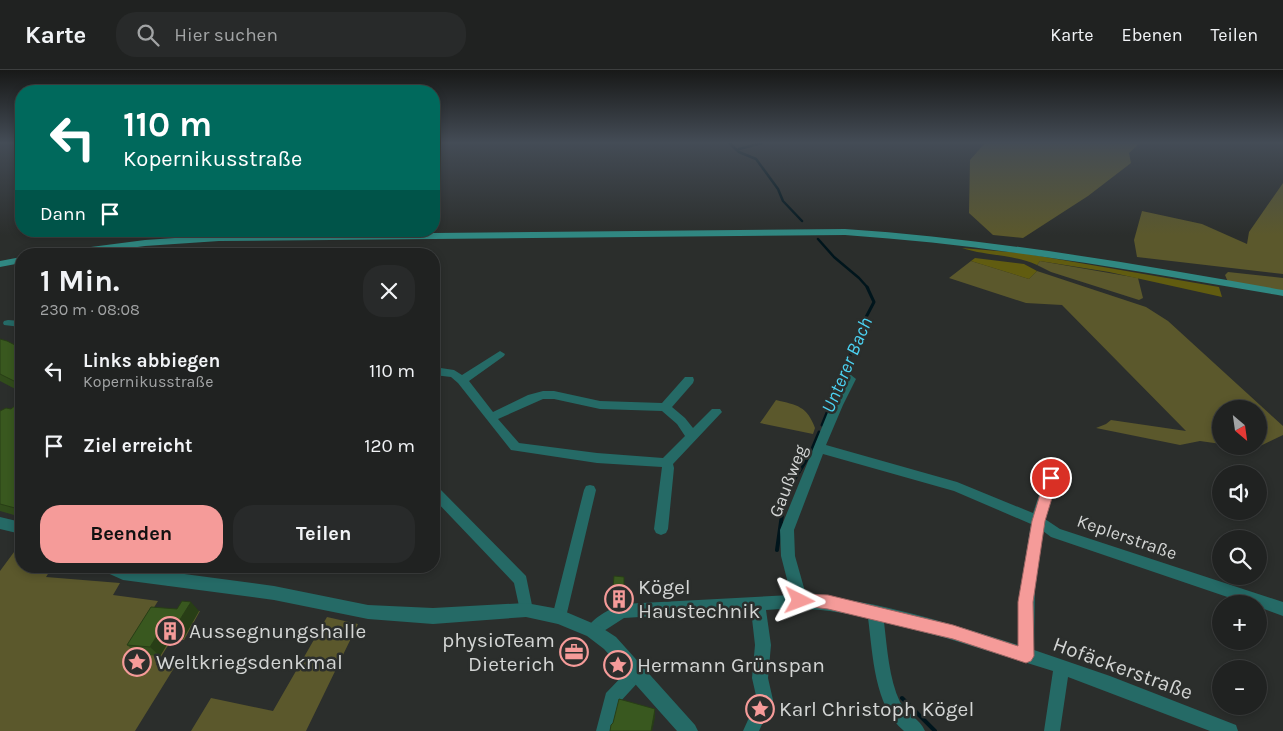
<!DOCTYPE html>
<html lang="de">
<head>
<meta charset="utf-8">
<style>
  :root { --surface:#202221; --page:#282a2a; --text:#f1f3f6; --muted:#a2a4a5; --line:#3d3f3f; --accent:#f59b99 }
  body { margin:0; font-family:Karla,sans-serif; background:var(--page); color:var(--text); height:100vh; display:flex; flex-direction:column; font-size:19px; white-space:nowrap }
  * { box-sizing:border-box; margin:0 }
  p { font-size:16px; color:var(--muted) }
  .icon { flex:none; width:28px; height:28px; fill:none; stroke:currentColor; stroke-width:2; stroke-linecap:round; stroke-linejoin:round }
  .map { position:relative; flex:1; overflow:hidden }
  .side { position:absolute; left:15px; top:178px; width:425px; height:325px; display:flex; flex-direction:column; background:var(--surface); border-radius:20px; box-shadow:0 2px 8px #0003,0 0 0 1px var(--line) }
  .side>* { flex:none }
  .hud { position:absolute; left:15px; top:15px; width:425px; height:152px; border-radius:20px; box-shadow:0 2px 8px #0003,0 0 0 1px var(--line); background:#00695c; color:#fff; overflow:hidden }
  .needle { width:32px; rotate:151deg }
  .controls { position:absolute; left:1212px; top:330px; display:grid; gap:10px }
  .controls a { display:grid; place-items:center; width:55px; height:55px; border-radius:50%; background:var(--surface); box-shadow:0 2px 8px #0003,0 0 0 1px var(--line); font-size:25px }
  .pin { position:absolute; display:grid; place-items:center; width:42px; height:42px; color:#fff; margin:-21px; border:2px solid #fff; border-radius:50%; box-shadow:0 1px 5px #0007 }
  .me { position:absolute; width:55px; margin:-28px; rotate:93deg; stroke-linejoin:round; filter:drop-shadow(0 0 4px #0008) }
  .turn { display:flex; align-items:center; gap:18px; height:105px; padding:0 25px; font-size:22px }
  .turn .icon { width:65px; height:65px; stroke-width:2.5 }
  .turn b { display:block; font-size:35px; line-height:42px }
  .then { display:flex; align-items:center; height:48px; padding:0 25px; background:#0003; gap:10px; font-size:19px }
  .round { display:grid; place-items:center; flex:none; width:52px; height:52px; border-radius:20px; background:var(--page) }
  .overview { display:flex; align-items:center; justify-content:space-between; height:85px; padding:0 25px }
  h1 { font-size:30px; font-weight:700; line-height:38px }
  .cta { display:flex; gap:10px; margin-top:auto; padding:10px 25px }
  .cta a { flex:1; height:58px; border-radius:20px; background:var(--accent); color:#111; font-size:20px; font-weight:700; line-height:58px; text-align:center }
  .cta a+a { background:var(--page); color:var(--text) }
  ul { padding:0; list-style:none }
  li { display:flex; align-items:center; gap:15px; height:75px; padding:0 25px }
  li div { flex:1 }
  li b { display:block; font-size:19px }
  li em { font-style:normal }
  header { display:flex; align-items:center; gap:30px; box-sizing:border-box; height:70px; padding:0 25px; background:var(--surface); border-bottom:1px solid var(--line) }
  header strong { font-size:24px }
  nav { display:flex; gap:28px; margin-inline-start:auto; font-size:18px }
  .search { width:350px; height:45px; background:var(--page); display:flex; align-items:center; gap:12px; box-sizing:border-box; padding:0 18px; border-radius:20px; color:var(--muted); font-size:19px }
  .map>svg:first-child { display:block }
</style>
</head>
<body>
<header>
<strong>Karte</strong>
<div class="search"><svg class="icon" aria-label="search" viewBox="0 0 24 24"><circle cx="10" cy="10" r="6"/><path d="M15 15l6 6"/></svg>Hier suchen</div>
<nav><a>Karte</a><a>Ebenen</a><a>Teilen</a></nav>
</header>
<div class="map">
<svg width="1283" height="661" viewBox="0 0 1283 661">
  <rect width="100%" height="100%" fill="#2b2e2c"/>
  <path fill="#5b582c" d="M985,73H1140L1129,83L1131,93L1088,126L1023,168L993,165L969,143L970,90Z
    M1283,113V204L1137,187L1134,170L1142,141L1202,154L1247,174L1249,162Z
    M971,191L1029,209L1037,201L1146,237L1168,251L1283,356V365L1258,377L1246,376H1259V339H1221V374L1200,371L1180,375L1096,358L1106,354L1111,350L1186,361L1062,235L1026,233L949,208Z
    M1040,191L1138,208L1143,228L1139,230L1051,202L1037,195Z
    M1228,202L1283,208V222L1228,212L1225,205Z
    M776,330C797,335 807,336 815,358L813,364L760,353Z
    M17,478L21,479V496H53L46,507L120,513L113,525L158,531L153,539L200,541L184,570L172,569L156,595L174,598L135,661H0V501Z
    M327,547L358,554L306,661H191L211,628L273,641Z"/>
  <path fill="#615c10" d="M962,178L1022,183L1219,217L1222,227L1109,202L1040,191L1037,195C1013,184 986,186 962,178Z
    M975,188L1024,194L1037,201L1029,209L971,191Z"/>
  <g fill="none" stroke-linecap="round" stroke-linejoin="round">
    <path stroke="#00151c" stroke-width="2.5" d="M729,73L739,82L756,89L778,119L783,131L802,151
      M739,79L762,73
      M818,169L834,187L859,208L868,218"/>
    <path stroke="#00151c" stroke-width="3" d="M822,355L863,253L874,232L867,217
      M795,409L809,386L819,362"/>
    <path stroke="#00151c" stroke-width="4" d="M789,418L795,408
      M777,480L784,431
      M902,628L935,661"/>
    <path fill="#256a66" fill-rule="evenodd" d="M8,250L21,251V257L4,255L3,253L4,251Z
      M500,281L505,284L504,286L469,311L493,342L528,325L543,321H554L600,331L662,333L685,307H693L694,310L693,313L672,337L685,348L693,358L712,339H720L722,342L673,394L674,398L668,459L666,463L661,465L656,463L654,459L662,397L597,393L511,380L458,313L451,307L434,305V297L454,300L462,305ZM543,329H554L600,339L662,341L677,354L685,366L663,388L597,383L519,373L498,349Z
      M851,305L856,309L843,335L826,375L957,412L1033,443L1050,392L1052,389H1060L1062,392L1045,449L1060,459L1283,532V546L1259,537V534H1248L1051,467L1043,461L1035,519L1034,580L1110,606L1236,655L1238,661H1210L1068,607L1060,661H1044L1053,601L946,568L884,552C887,577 889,609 900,632C907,644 920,649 925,661H904C874,636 873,585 868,548C832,540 803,537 766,540L771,575L768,608L773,630L759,661H743L757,630L752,608L755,575L751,540L624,548L593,568L588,566L586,561C591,548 610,539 623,534L791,525L781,486L780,460L831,335L847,306ZM823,384L954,421L1031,454L1023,502L1018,575C951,554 877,530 806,525L795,486L794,460Z
      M590,415L594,416L596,420L566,547L564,552L559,554L554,552L552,547L584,420L586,416Z
      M434,416L438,417L526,506L533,540L531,545L526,547L521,545L514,513L434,429Z
      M171,496H186L174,514L169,516L164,514L162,510Z
      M636,595L642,598L644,603L642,608L619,633L612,661H596L606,623L630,598Z"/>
    <path fill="#256a66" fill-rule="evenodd" d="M0,447L21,452V464L0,459Z
      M100,496H124L274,516L368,535L433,538L526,533L559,539L599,556L616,567L695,655L698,661H677L604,579L587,566L558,554L526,547L433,554L368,549L274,530L123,510L103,501Z"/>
    <path fill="#308882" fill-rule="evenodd" d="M845,159C993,169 1137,194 1283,220V226C1137,201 993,175 845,165L219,171L145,176L85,184H55L60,181L145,170L219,165Z
      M21,187V193L0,197V191Z"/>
  </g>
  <path fill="#314c1b" d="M0,269L21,278V322L0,311Z
    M21,335V447L0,441V341L11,339Z
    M199,541L183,569L171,568L160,586L137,584L127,575Z"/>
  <path fill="#283e16" d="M21,307V319L14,311Z
    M21,432V444L15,438Z
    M624,507V532L612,535V529Z
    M191,532L199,541L183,569L174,559Z
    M162,558L171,568L160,586L150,577Z
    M655,639V648L652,661H651Z"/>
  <path fill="#39581f" stroke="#283e16" d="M0,269L7,271L21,278V307L14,311L0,304Z
    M17,334L21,335V432L15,438L0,434V341L6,338L11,339Z
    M614,506L624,507V526L612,529Z
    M182,531L191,532L174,559L162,558L150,577L127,575L151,537L177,539Z
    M619,629L655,639L651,661H610L611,655L613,653Z"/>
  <linearGradient id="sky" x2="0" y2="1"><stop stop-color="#181918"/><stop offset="0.44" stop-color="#444c56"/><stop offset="1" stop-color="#444c56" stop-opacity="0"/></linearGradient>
  <rect width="1283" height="165" fill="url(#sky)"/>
  <path fill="#f59b99" stroke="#9f6563" d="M1051,403L1056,405L1058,408L1045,451L1033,532L1034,586L1031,591L1026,593L953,569L828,539L795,535L793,531L795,526L800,524L828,525L953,555L1018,576V532L1032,451L1045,408L1047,405Z"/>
  <defs>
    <symbol id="building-ring" viewBox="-11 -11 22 22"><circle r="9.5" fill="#2b2e2c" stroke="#f59b99" stroke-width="1.5"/><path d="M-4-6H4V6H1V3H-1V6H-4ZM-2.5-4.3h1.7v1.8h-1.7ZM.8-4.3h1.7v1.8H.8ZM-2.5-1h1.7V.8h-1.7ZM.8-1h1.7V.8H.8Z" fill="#f59b99"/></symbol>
    <symbol id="office-ring" viewBox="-11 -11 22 22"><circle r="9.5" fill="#2b2e2c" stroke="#f59b99" stroke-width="1.5"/><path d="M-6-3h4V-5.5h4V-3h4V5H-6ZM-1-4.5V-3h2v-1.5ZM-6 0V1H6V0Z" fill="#f59b99"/></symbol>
    <symbol id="sight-ring" viewBox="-11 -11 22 22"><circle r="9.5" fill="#2b2e2c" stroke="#f59b99" stroke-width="1.5"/><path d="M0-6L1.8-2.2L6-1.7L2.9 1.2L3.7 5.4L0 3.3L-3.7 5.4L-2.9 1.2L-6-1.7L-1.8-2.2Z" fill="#f59b99"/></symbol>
  </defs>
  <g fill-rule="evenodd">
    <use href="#building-ring" x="603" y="513" width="32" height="32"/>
    <use href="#building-ring" x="154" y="545" width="32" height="32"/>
    <use href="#office-ring" x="558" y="566" width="32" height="32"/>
    <use href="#sight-ring" x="121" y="576" width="32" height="32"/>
    <use href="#sight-ring" x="602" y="579" width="32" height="32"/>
    <use href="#sight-ring" x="744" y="623" width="32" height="32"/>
  </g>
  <g text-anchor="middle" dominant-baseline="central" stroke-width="5" stroke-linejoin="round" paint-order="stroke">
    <g font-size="18" fill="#d3d5d4" stroke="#2b2e2c">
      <text transform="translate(788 411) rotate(-69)">Gaußweg</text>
      <text transform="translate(1127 467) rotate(19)">Keplerstraße</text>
    </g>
    <g font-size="19" font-style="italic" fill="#4bd1f1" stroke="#2b2e2c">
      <text transform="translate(847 295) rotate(-67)">Unterer Bach</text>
    </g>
    <g font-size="21" fill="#d3d5d4" stroke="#2b2e2c" text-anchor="start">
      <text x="638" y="517">Kögel<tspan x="638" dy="24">Haustechnik</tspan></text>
      <text x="189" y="561">Aussegnungshalle</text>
      <text x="555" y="570" text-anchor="end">physioTeam<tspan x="555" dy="24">Dieterich</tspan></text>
      <text x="156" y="592">Weltkriegsdenkmal</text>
      <text x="637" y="595">Hermann Grünspan</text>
      <text x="779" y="639">Karl Christoph Kögel</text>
    </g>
    <g font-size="21" fill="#d3d5d4" stroke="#2b2e2c">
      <text transform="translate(1123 598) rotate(20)">Hofäckerstraße</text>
    </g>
  </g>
</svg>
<div class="controls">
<a><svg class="needle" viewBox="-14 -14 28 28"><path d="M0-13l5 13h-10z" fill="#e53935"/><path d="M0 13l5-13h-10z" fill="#a2a4a5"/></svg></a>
<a><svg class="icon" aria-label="sound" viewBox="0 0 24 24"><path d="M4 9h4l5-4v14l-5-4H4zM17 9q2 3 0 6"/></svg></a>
<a><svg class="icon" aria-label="search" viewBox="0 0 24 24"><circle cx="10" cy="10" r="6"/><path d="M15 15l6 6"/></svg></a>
<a>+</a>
<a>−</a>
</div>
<div class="pin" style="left:1051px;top:408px;background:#d93025"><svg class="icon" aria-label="arrive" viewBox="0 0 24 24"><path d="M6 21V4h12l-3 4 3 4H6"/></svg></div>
<svg class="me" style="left:800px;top:531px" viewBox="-20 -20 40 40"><path d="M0-17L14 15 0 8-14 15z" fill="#f59b99" stroke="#fff" stroke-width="4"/></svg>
<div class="hud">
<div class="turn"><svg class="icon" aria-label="left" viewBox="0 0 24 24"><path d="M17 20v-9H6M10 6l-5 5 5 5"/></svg><div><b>110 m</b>Kopernikusstraße</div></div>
<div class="then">Dann<svg class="icon" aria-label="arrive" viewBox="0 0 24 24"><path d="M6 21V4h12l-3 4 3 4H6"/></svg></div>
</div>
<section class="side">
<div class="overview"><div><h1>1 Min.</h1><p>230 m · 08:08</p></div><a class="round"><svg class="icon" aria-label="close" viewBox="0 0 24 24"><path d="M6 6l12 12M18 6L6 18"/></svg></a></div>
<ul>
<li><svg class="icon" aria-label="left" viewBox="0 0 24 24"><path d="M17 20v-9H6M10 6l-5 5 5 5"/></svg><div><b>Links abbiegen</b><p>Kopernikusstraße</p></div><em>110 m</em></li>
<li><svg class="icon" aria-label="arrive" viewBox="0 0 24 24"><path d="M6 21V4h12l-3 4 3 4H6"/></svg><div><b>Ziel erreicht</b></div><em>120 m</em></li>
</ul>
<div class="cta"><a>Beenden</a><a>Teilen</a></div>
</section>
</div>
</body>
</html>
